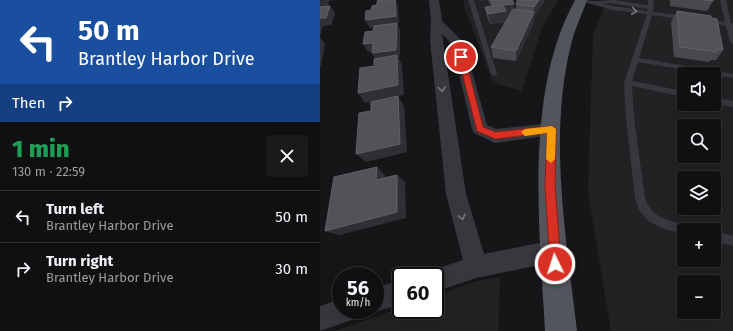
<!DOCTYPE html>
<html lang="en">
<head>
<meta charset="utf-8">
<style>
  :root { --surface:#101012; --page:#19191b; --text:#f1f3f6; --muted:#9c9d9f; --line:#303032 }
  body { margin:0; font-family:"Fira Sans",sans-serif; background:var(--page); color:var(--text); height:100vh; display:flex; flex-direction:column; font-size:15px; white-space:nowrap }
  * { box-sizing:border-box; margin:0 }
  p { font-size:13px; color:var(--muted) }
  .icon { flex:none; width:22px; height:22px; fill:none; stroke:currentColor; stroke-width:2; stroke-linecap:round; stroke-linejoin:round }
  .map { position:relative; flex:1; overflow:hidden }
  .sheet { display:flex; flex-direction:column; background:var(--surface); width:320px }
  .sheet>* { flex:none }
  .hud { background:#1a4fa0; color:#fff; overflow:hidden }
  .controls { position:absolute; left:357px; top:67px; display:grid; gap:8px }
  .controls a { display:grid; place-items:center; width:44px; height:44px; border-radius:4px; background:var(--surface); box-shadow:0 4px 16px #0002,0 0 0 1px var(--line); font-size:20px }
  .speed { position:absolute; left:12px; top:267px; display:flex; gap:8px; font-size:20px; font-weight:700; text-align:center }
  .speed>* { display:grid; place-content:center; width:52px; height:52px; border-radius:50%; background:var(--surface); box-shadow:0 4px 16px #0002,0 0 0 1px var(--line); line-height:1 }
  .speed small { font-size:10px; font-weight:400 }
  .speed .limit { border:2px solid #111; border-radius:6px; background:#fff; color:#111 }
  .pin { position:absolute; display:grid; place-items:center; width:34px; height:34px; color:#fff; margin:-17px; border:2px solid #fff; border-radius:50%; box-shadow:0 1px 4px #0007 }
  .me { position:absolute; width:44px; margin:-22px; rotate:356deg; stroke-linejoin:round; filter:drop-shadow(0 0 3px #0008) }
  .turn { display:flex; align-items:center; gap:14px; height:84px; padding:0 12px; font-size:18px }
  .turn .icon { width:52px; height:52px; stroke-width:2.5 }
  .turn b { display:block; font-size:28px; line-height:34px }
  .then { display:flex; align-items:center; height:38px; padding:0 12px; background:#0003; gap:8px; font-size:15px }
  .round { display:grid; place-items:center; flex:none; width:42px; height:42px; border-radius:4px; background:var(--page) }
  .headline { display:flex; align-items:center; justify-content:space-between; height:68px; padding:0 12px }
  h1 { font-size:24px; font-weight:800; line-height:30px; color:#1e9e55 }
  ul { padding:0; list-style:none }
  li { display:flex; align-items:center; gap:12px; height:52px; padding:0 12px; border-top:1px solid var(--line) }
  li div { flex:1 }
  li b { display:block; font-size:15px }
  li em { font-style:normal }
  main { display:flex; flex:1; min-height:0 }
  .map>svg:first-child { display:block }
</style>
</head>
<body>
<main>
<section class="sheet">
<div class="hud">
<div class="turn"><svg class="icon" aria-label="left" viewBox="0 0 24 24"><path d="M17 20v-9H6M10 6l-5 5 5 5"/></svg><div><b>50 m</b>Brantley Harbor Drive</div></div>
<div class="then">Then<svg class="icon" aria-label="right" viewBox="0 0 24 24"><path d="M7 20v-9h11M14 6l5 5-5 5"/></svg></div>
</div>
<div class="headline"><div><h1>1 min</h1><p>130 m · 22:59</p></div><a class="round"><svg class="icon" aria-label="close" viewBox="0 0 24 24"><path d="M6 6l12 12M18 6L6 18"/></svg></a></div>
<ul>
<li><svg class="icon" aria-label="left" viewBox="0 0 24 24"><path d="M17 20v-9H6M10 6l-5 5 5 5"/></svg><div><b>Turn left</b><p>Brantley Harbor Drive</p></div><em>50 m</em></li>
<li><svg class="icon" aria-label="right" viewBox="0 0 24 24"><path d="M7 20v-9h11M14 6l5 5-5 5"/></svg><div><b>Turn right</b><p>Brantley Harbor Drive</p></div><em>30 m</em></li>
</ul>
</section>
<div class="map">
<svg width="413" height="331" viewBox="0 0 413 331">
  <rect width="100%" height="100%" fill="#161618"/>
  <path fill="#222225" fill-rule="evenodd" d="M144,0H239L223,25L202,91L173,83L144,6Z
    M287,0H413V331H291L268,192L273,35ZM364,74H394V104H364ZM364,126H394V156H364ZM364,178H394V208H364ZM364,230H394V260H364ZM364,282H394V312H364Z
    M180,277L178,331H14L81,308V310H115V296L157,281Z"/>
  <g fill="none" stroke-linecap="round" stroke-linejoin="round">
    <path fill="#37383d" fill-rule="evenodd" d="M148,0H154L177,74L176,76H174L171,74Z
      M258,0L276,1L293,0L328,5V0H334L333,12L366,16L369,18L366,20L332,15L319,58L413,74V78L318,62L312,81L364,91V97L312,86L314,118L325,198C332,219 348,220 368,225L372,226L373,230H364V234L344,229L328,221L319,210L315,198L306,118L304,83L327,14L292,10ZM290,3L328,9L327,11L293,6L283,4Z
      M400,0H406L411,23H413V44L410,42L406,26L384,21L387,19L405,22Z
      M394,97L413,101V107L394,103Z
      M394,231L413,236V246L394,241Z"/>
    <path fill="#37383d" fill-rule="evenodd" d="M109,0H119L122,21L144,43L167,125L176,129L232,123L238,125L240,129L238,133L232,135L175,143L154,133L152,129L132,44L122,34L146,194L164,254L234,240L242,243L245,251L242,259L234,262L156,278L115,292V276H105L107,272L143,260L126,194L110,40L111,22Z
      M81,280V304L55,312L50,310H55V288Z
      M21,299V310H38L35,319L0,331V306Z"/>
    <path fill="#53555c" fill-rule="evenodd" d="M255,0H267C263,12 257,24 253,37C227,132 246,235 257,331H225C220,240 208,123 239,36C243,24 249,12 255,0Z"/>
  </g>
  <path fill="#47494d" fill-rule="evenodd" d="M168,0H192L194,9H196V4L225,0L214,17V22L196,61L173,58L171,47L186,22L170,24L167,17L165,7L171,6ZM187,15H190L187,20Z
    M350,0H393V1L387,11L350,6Z
    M357,11L403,50L396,60H391L389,62L354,57L351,22Z"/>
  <path fill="#2f3033" d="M3,0H13L9,1L7,8L0,9V1Z
    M57,0H78H76L78,5L79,23H77L80,30V57H78L82,65L84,95L78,96L84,106L87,152L46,162L36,154L78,96L45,103L38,93L78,85L56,61L52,53L76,24L50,28L45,20L58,3Z
    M158,0H168L158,1Z
    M219,0H225L214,17V22L196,61V51L214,12V7Z
    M194,4V14L187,15V22L170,24L168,14L183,5Z
    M10,6L15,13L11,25L3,26L0,36V18Z
    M0,37L5,44L1,66H0Z
    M53,43L58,50L48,52L43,44Z
    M57,167L65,175V187L56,180Z
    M77,175L85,182L86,218L19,235L5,231Z"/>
  <path fill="#525359" stroke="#5f6168" d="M62,0H75L76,16L45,20L46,11L51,10L52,6L57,5V1Z
    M171,0H192L194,4L183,5L186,11L168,14L165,7L174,6Z
    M198,0H219L214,7L196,4Z
    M383,0H393V1Z
    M10,6L6,18H0V7Z
    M193,9L214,12L196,51L171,47Z
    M357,11L391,16L392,18L397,19L403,50L396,49L397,52L360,47Z
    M77,23L76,50L52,53L53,43L43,44L45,32L53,31L54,26Z
    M77,55L78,85L38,93L40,68L54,66V59Z
    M78,96L80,144L36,154L39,113L51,111V102Z
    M57,167L56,180L77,175V212L5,231L14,177Z"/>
  <defs><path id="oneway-chevron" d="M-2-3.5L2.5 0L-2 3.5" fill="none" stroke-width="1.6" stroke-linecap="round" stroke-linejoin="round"/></defs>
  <g stroke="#757881">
    <use href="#oneway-chevron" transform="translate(314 11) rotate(8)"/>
    <use href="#oneway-chevron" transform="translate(122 89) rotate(83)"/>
    <use href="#oneway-chevron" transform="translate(142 217) rotate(75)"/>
  </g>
  <path fill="#d93025" stroke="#8d1f18" d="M141,55L145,57L163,127L175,132L232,126L236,129L235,186L241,264L239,269L235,270L231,269L230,264L225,186L227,133L175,139L157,131L138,57Z"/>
  <path fill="#f59e0b" d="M232,126L236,129L235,159L231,163L226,159L227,133L205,136L201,132L205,129Z"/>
</svg>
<div class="controls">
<a><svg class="icon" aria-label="sound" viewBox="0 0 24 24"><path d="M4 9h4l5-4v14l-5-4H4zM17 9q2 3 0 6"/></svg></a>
<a><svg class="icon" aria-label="search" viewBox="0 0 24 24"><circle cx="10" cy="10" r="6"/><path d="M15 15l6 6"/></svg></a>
<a><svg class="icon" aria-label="layers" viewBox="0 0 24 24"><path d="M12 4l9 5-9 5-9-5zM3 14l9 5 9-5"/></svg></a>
<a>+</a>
<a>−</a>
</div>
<div class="speed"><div>56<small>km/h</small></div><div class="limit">60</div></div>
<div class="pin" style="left:141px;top:57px;background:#d93025"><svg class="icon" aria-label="arrive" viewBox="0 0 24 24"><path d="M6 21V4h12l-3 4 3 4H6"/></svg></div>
<svg class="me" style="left:235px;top:264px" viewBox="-20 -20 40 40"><circle r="17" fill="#d93025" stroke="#fff" stroke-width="3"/><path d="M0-11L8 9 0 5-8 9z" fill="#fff"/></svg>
</div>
</main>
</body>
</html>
